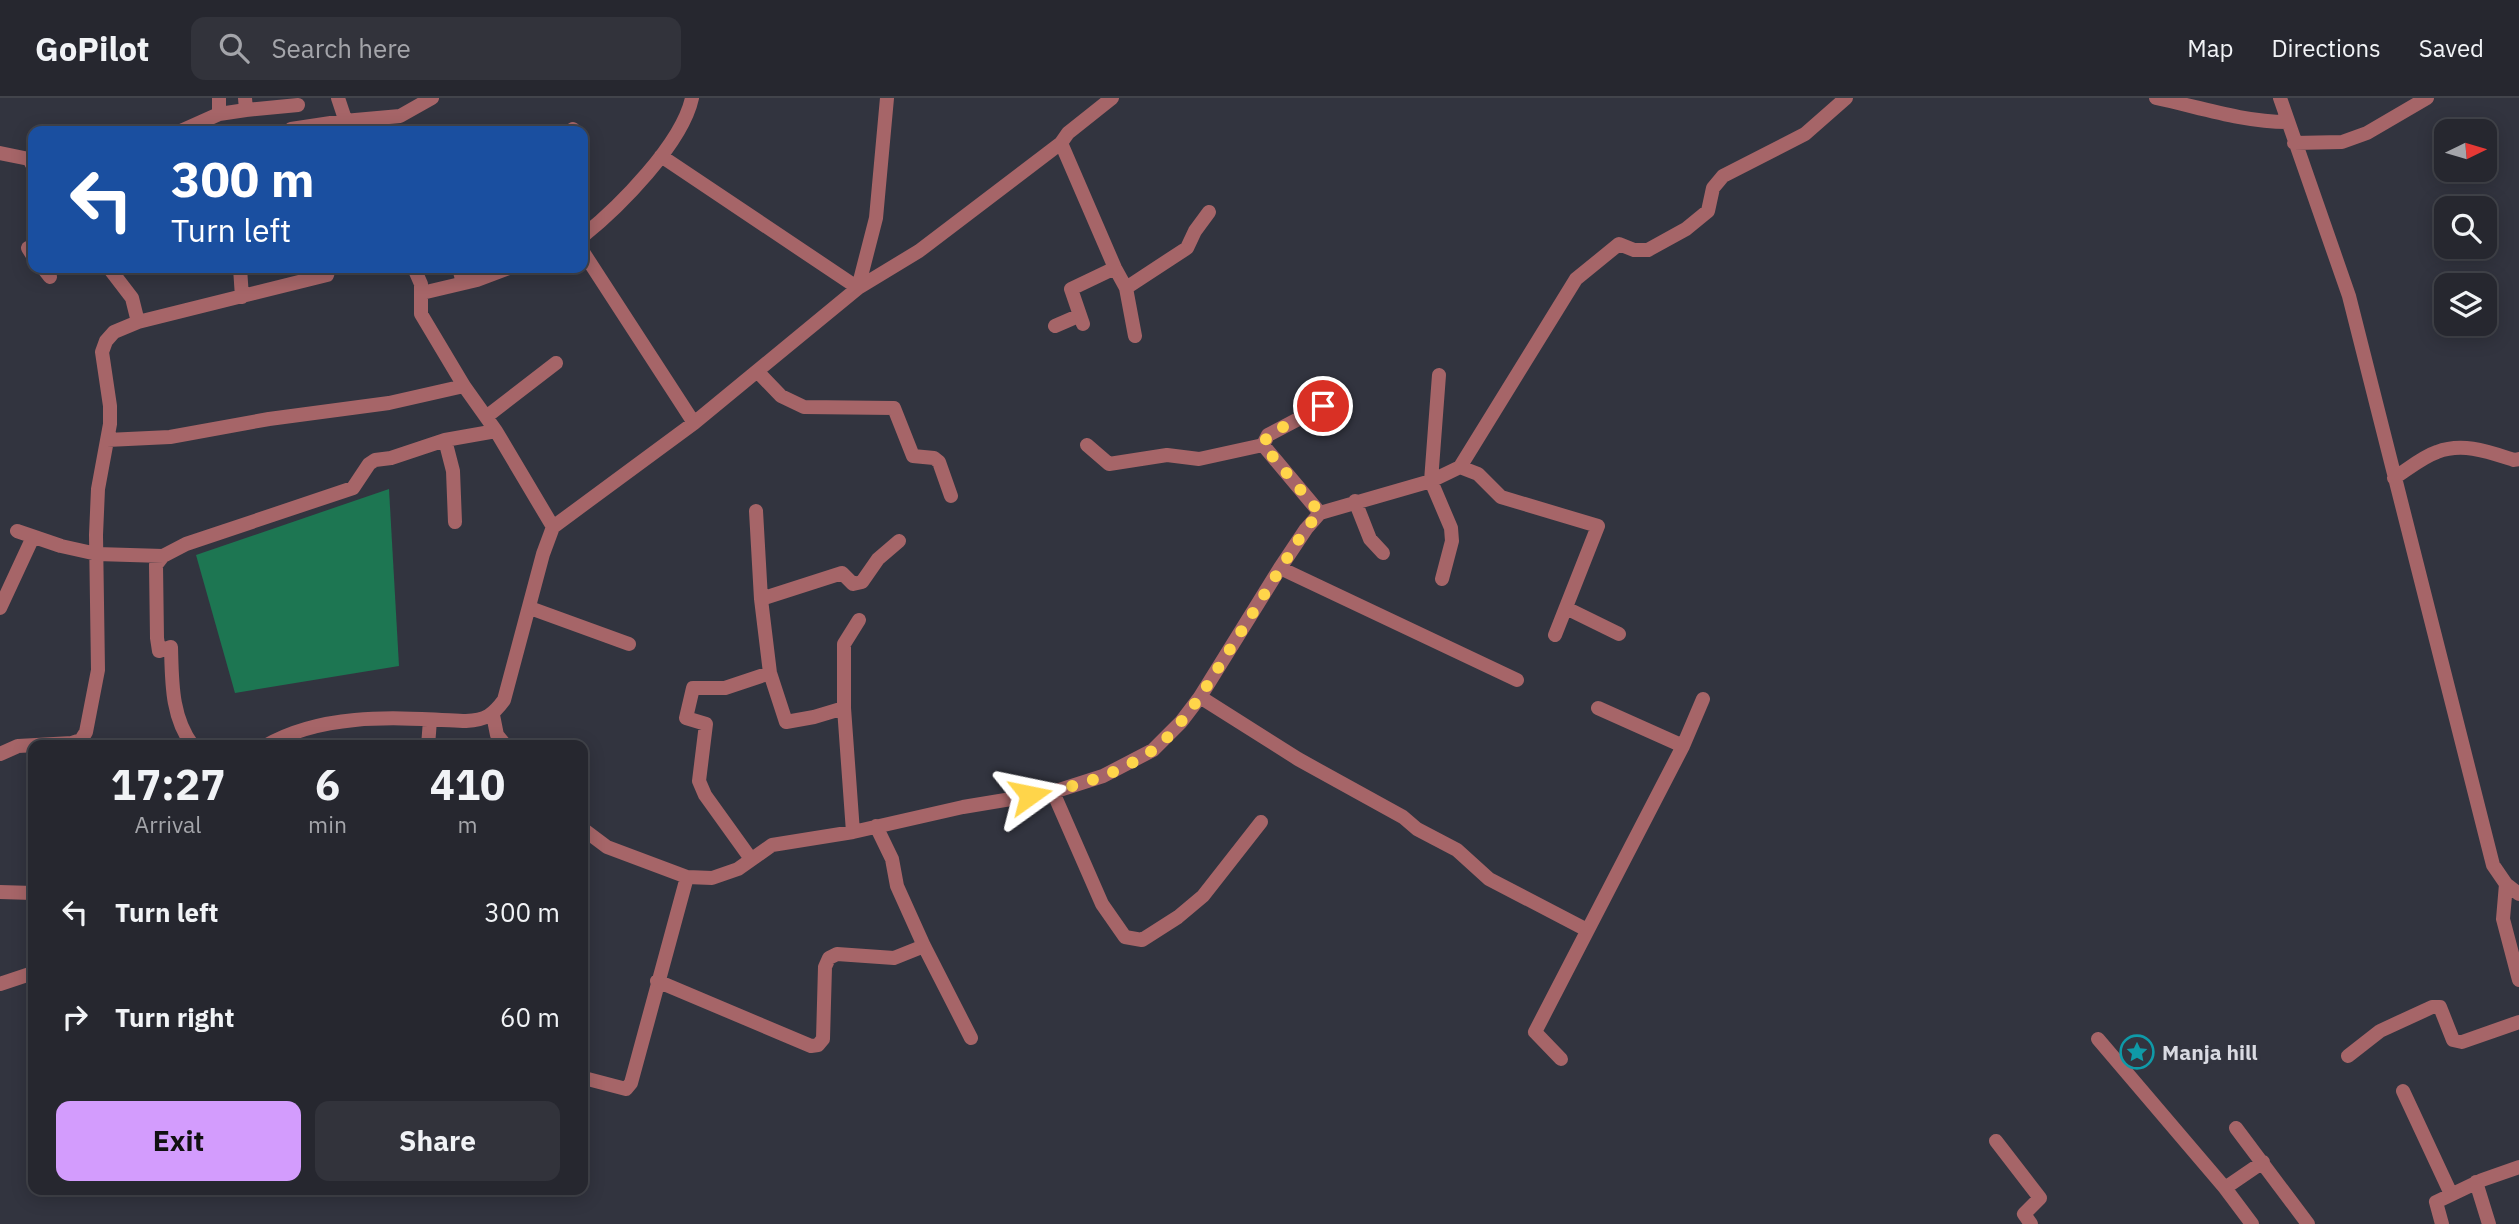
<!DOCTYPE html>
<html lang="en">
<head>
<meta charset="utf-8">
<style>
  :root { --surface:#26272f; --page:#32333b; --text:#f1f3f6; --muted:#a4a5aa; --line:#42444b; --accent:#d39cfd }
  body { margin:0; font-family:"IBM Plex Sans",sans-serif; background:var(--page); color:var(--text); height:100vh; display:flex; flex-direction:column; font-size:26px; white-space:nowrap }
  * { box-sizing:border-box; margin:0 }
  p { font-size:23px; color:var(--muted) }
  .icon { flex:none; width:38px; height:38px; fill:none; stroke:currentColor; stroke-width:2; stroke-linecap:round; stroke-linejoin:round }
  .map { position:relative; flex:1; overflow:hidden }
  .panel { position:absolute; left:28px; top:642px; width:560px; height:455px; display:flex; flex-direction:column; background:var(--surface); border-radius:14px; box-shadow:0 4px 18px #0003,0 0 0 2px var(--line) }
  .panel>* { flex:none }
  .top-card { position:absolute; left:28px; top:28px; width:560px; height:147px; border-radius:14px; box-shadow:0 4px 18px #0003,0 0 0 2px var(--line); background:#1a4fa0; color:#fff; overflow:hidden }
  .needle { width:46px; rotate:85deg }
  .fabs { position:absolute; left:2434px; top:21px; display:grid; gap:14px }
  .fabs a { display:grid; place-items:center; width:63px; height:63px; border-radius:14px; background:var(--surface); box-shadow:0 4px 18px #0003,0 0 0 2px var(--line); font-size:35px }
  .pin { position:absolute; display:grid; place-items:center; width:60px; height:60px; color:#fff; margin:-30px; border:4px solid #fff; border-radius:50%; box-shadow:0 2px 7px #0007 }
  .me { position:absolute; width:77px; margin:-38px; rotate:78deg; stroke-linejoin:round; filter:drop-shadow(0 0 5px #0008) }
  .turn { display:flex; align-items:center; gap:24px; height:147px; padding:0 28px; font-size:32px }
  .turn .icon { width:91px; height:91px; stroke-width:2.5 }
  .turn b { display:block; font-size:49px; line-height:60px }
  .eta { display:flex; justify-content:space-evenly; align-items:center; height:119px; text-align:center }
  .eta b { font-size:42px; font-weight:800; line-height:49px }
  .cta { display:flex; gap:14px; margin-top:auto; padding:14px 28px }
  .cta a { flex:1; height:80px; border-radius:14px; background:var(--accent); color:#111; font-size:28px; font-weight:800; line-height:80px; text-align:center }
  .cta a+a { background:var(--page); color:var(--text) }
  ul { padding:0; list-style:none }
  li { display:flex; align-items:center; gap:21px; height:105px; padding:0 28px }
  li div { flex:1 }
  li b { display:block; font-size:26px }
  li em { font-style:normal }
  header { display:flex; align-items:center; gap:42px; box-sizing:border-box; height:98px; padding:0 35px; background:var(--surface); border-bottom:2px solid var(--line) }
  header strong { font-size:33px }
  nav { display:flex; gap:38px; margin-inline-start:auto; font-size:24px }
  .search { width:490px; height:63px; background:var(--page); display:flex; align-items:center; gap:18px; box-sizing:border-box; padding:0 24px; border-radius:14px; color:var(--muted); font-size:26px }
  .map>svg:first-child { display:block }
</style>
</head>
<body>
<header>
<strong>GoPilot</strong>
<div class="search"><svg class="icon" aria-label="search" viewBox="0 0 24 24"><circle cx="10" cy="10" r="6"/><path d="M15 15l6 6"/></svg>Search here</div>
<nav><a>Map</a><a>Directions</a><a>Saved</a></nav>
</header>
<div class="map">
<svg width="2519" height="1126" viewBox="0 0 2519 1126">
  <rect width="100%" height="100%" fill="#32343f"/>
  <path fill="#1d7652" d="M389,391L399,568L235,595L196,457Z"/>
  <g fill="none" stroke-linecap="round" stroke-linejoin="round">
    <path stroke="#a66568" stroke-width="14" d="M219,0V16L246,12
      M245,0L246,12L298,7
      M338,0L349,33
      M2156,0C2199,9 2243,24 2287,24
      M2280,0L2349,198L2493,767L2506,786L2519,796
      M291,31L344,23L400,18L432,0
      M181,33L219,16
      M570,33L573,31
      M1061,45L1115,170L1126,190L1135,238
      M2294,45L2342,44L2367,35L2427,0
      M0,55L29,61L33,68
      M661,58L858,190L919,153L1061,45L1068,35L1112,0
      M583,138C619,109 682,46 692,0
      M28,150L33,158
      M583,154L694,325
      M43,170L50,179
      M109,170L132,200L138,224
      M240,170L242,199
      M414,170L421,186V216L464,288L496,333L553,429
      M459,170L463,185
      M1126,190L1187,150L1195,133L1209,114
      M422,195L477,182L509,170
      M1083,226L1071,191L1115,170
      M1055,228L1078,218
      M757,273L781,298L804,309L894,310L913,358L934,360L939,364L951,398
      M1439,277L1431,383L1451,430L1452,443L1442,481
      M486,319L556,265
      M107,342L170,339L269,321L389,305L464,288
      M445,342L453,373L455,424
      M1087,347L1109,366L1167,357L1199,361L1263,347L1268,337L1323,308
      M1263,347L1320,415
      M1460,369L1478,376L1501,399L1598,428L1555,537
      M2394,380C2407,372 2422,359 2437,354C2463,344 2489,354 2514,362L2519,361
      M1355,403L1370,441L1383,455
      M756,413L761,501L770,575L786,624L814,619L844,610
      M17,433L61,448L97,456L163,458
      M1280,470L1517,582
      M761,501L842,475L853,486L862,484L878,461L899,443
      M0,510L33,439
      M530,510L629,546
      M1566,510L1619,536
      M1200,599L1298,661L1403,719L1417,731L1457,752L1489,781L1587,832
      M1598,610L1683,648
      M493,617L497,637L506,648
      M193,648C171,619 172,583 171,549L159,553L157,540L156,467L163,458L186,446L353,390L369,366L375,362L391,360L445,342L496,333
      M265,648C326,613 399,620 466,623C486,622 493,617 504,602L543,456L553,429L694,325L858,190L876,120L887,0
      M428,648L430,622
      M0,656L18,648L72,645L81,642L86,634L98,572L96,437L98,391L110,326V308L102,254L106,243L114,234L138,224L327,177L329,170
      M1053,694L1102,806L1125,839L1142,842L1178,819L1203,798L1261,724
      M876,728L892,761L897,788L924,848L971,940
      M583,731L607,749L687,779L631,985L626,991L584,980L583,983
      M853,734L844,610V546L859,522
      M751,761L705,697L699,683L706,626L686,620L693,590H725L770,575
      M687,779L712,780L738,771L772,747L853,734L963,709L1053,694L1103,678L1153,652L1181,624L1200,599L1280,470L1306,431L1320,415L1431,383L1460,369L1576,181L1619,146L1634,152H1648L1686,131L1708,113L1713,90L1723,78L1805,36L1846,0
      M2506,786L2503,821L2519,882
      M0,794L33,795
      M657,883L811,948L818,947L823,941L825,869L829,860L837,856L894,860L924,848
      M0,886L33,875
      M2098,941L2225,1090L2252,1126
      M2348,958L2380,933L2432,909H2440L2453,942L2462,944L2519,924
      M1561,961L1535,934L1683,648L1703,601
      M2403,993L2451,1096
      M2236,1030L2308,1126
      M1996,1043L2040,1100L2024,1116L2031,1126
      M2476,1084L2489,1126
      M2225,1090L2263,1064
      M2442,1126L2436,1104L2482,1082L2519,1069"/>
  </g>
  <g fill="none" stroke-linecap="round" stroke-linejoin="round">
    <path stroke="#ffd54a" stroke-width="12" stroke-dasharray="0 21.6" d="M1030,697C1071,691 1119,676 1153,652C1172,638 1186,617 1200,599L1306,430L1320,415L1263,347L1268,337L1323,308"/>
  </g>
  <defs>
    <symbol id="sight-ring" viewBox="-11 -11 22 22"><circle r="9.5" fill="#32343f" stroke="#0f9aa8" stroke-width="1.5"/><path d="M0-6L1.8-2.2L6-1.7L2.9 1.2L3.7 5.4L0 3.3L-3.7 5.4L-2.9 1.2L-6-1.7L-1.8-2.2Z" fill="#0f9aa8"/></symbol>
  </defs>
  <g fill-rule="evenodd">
    <use href="#sight-ring" x="2118" y="935" width="38" height="38"/>
  </g>
  <g text-anchor="middle" dominant-baseline="central" stroke-width="7" stroke-linejoin="round" paint-order="stroke">
    <g font-size="21" font-weight="bold" fill="#d9dae2" stroke="#32343f" text-anchor="start">
      <text x="2162" y="954">Manja hill</text>
    </g>
  </g>
</svg>
<div class="fabs">
<a><svg class="needle" viewBox="-14 -14 28 28"><path d="M0-13l5 13h-10z" fill="#e53935"/><path d="M0 13l5-13h-10z" fill="#a4a5aa"/></svg></a>
<a><svg class="icon" aria-label="search" viewBox="0 0 24 24"><circle cx="10" cy="10" r="6"/><path d="M15 15l6 6"/></svg></a>
<a><svg class="icon" aria-label="layers" viewBox="0 0 24 24"><path d="M12 4l9 5-9 5-9-5zM3 14l9 5 9-5"/></svg></a>
</div>
<div class="pin" style="left:1323px;top:308px;background:#d93025"><svg class="icon" aria-label="arrive" viewBox="0 0 24 24"><path d="M6 21V4h12l-3 4 3 4H6"/></svg></div>
<svg class="me" style="left:1030px;top:697px" viewBox="-20 -20 40 40"><path d="M0-17L14 15 0 8-14 15z" fill="#ffd54a" stroke="#fff" stroke-width="4"/></svg>
<div class="top-card">
<div class="turn"><svg class="icon" aria-label="left" viewBox="0 0 24 24"><path d="M17 20v-9H6M10 6l-5 5 5 5"/></svg><div><b>300 m</b>Turn left</div></div>
</div>
<section class="panel">
<div class="eta">
<div><b>17:27</b><p>Arrival</p></div>
<div><b>6</b><p>min</p></div>
<div><b>410</b><p>m</p></div>
</div>
<ul>
<li><svg class="icon" aria-label="left" viewBox="0 0 24 24"><path d="M17 20v-9H6M10 6l-5 5 5 5"/></svg><div><b>Turn left</b></div><em>300 m</em></li>
<li><svg class="icon" aria-label="right" viewBox="0 0 24 24"><path d="M7 20v-9h11M14 6l5 5-5 5"/></svg><div><b>Turn right</b></div><em>60 m</em></li>
</ul>
<div class="cta"><a>Exit</a><a>Share</a></div>
</section>
</div>
</body>
</html>
